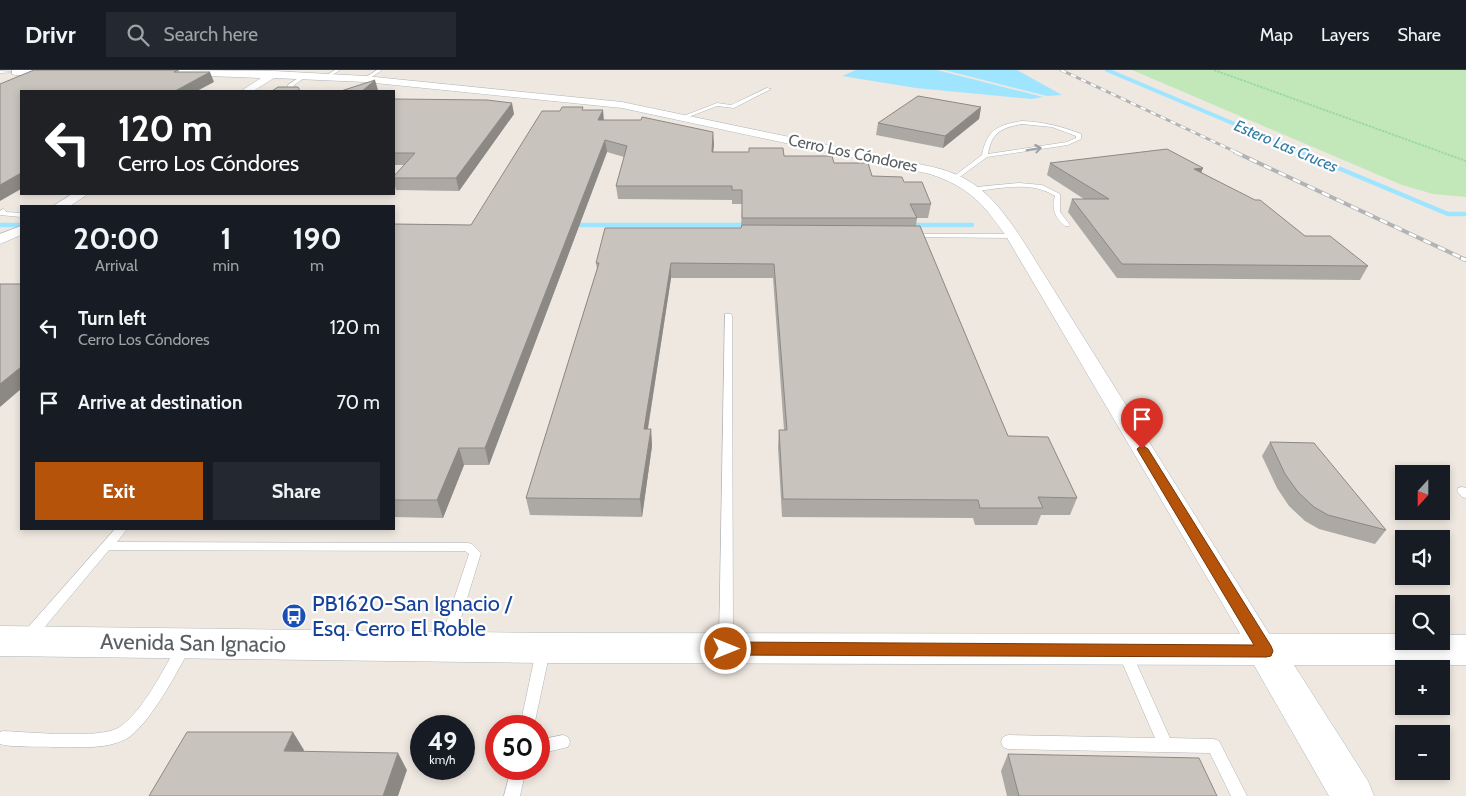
<!DOCTYPE html>
<html lang="en">
<head>
<meta charset="utf-8">
<style>
  :root { --surface:#171b24; --page:#242831; --text:#f1f3f6; --muted:#9ea1a6; --line:#363941; --accent:#b45309 }
  body { margin:0; font-family:Cabin,sans-serif; background:var(--page); color:var(--text); height:100vh; display:flex; flex-direction:column; font-size:19px; white-space:nowrap }
  * { box-sizing:border-box; margin:0 }
  p { font-size:16px; color:var(--muted) }
  .icon { flex:none; width:28px; height:28px; fill:none; stroke:currentColor; stroke-width:2; stroke-linecap:round; stroke-linejoin:round }
  .map { position:relative; flex:1; overflow:hidden }
  .drawer { position:absolute; left:20px; top:135px; width:375px; height:325px; display:flex; flex-direction:column; background:var(--surface); border-radius:0px; box-shadow:0 2px 8px #0003 }
  .drawer>* { flex:none }
  .banner { position:absolute; left:20px; top:20px; width:375px; height:105px; border-radius:0px; box-shadow:0 2px 8px #0003; background:#202124; color:#fff; overflow:hidden }
  .needle { width:32px; rotate:201deg }
  .fabs { position:absolute; left:1395px; top:395px; display:grid; gap:10px }
  .fabs a { display:grid; place-items:center; width:55px; height:55px; border-radius:0px; background:var(--surface); box-shadow:0 2px 8px #0003; font-size:25px }
  .speed { position:absolute; left:410px; top:645px; display:flex; gap:10px; font-size:25px; font-weight:700; text-align:center }
  .speed>* { display:grid; place-content:center; width:65px; height:65px; border-radius:50%; background:var(--surface); box-shadow:0 2px 8px #0003; line-height:1 }
  .speed small { font-size:12px; font-weight:400 }
  .speed .limit { border:8px solid #d22; background:#fff; color:#111 }
  .pin { position:absolute; display:grid; place-items:center; width:42px; height:42px; color:#fff; margin:-51px -21px; border-radius:50% 50% 50% 0; rotate:-45deg; box-shadow:0 0 5px #0007 }
  .pin .icon { rotate:45deg }
  .me { position:absolute; width:55px; margin:-28px; rotate:90deg; stroke-linejoin:round; filter:drop-shadow(0 0 4px #0008) }
  .turn { display:flex; align-items:center; gap:18px; height:105px; padding:0 15px; font-size:22px }
  .turn .icon { width:65px; height:65px; stroke-width:2.5 }
  .turn b { display:block; font-size:35px; line-height:42px }
  .eta { display:flex; justify-content:space-evenly; align-items:center; height:85px; text-align:center }
  .eta b { font-size:30px; font-weight:700; line-height:35px }
  .action { display:flex; gap:10px; margin-top:auto; padding:10px 15px }
  .action a { flex:1; height:58px; border-radius:0px; background:var(--accent); color:#fff; font-size:20px; font-weight:700; line-height:58px; text-align:center }
  .action a+a { background:var(--page); color:var(--text) }
  ul { padding:0; list-style:none }
  li { display:flex; align-items:center; gap:15px; height:75px; padding:0 15px }
  li div { flex:1 }
  li b { display:block; font-size:19px }
  li em { font-style:normal }
  header { display:flex; align-items:center; gap:30px; box-sizing:border-box; height:70px; padding:0 25px; background:var(--surface); border-bottom:1px solid var(--line) }
  header strong { font-size:24px }
  nav { display:flex; gap:28px; margin-inline-start:auto; font-size:18px }
  .search { width:350px; height:45px; background:var(--page); display:flex; align-items:center; gap:12px; box-sizing:border-box; padding:0 18px; border-radius:0px; color:var(--muted); font-size:19px }
  .map>svg:first-child { display:block }
</style>
</head>
<body>
<header>
<strong>Drivr</strong>
<div class="search"><svg class="icon" aria-label="search" viewBox="0 0 24 24"><circle cx="10" cy="10" r="6"/><path d="M15 15l6 6"/></svg>Search here</div>
<nav><a>Map</a><a>Layers</a><a>Share</a></nav>
</header>
<div class="map">
<svg width="1466" height="726" viewBox="0 0 1466 726">
  <rect width="100%" height="100%" fill="#eee8e0"/>
  <path fill="#c2e8ba" d="M1132,0H1466V127L1433,124L1402,115Z"/>
  <path fill="#9fe5ff" d="M856,0H937L1043,27L1032,29L916,18L842,6Z
    M944,0H1017L1062,25L1047,26Z"/>
  <g fill="none" stroke-linecap="round" stroke-linejoin="round">
    <path stroke="#9fe5ff" stroke-width="4" d="M1107,0L1303,83"/>
    <path stroke="#9fe5ff" stroke-width="4.5" d="M1300,82L1448,144H1466
      M0,155H19
      M572,155H751
      M907,155H972"/>
    <defs>
      <path id="lane" d="M335,0H340L329,7L325,6Z
        M377,0H382L367,10L363,9Z
        M0,1L17,2L0,3Z
        M304,4L308,5L293,16L298,18V20L288,17V15Z
        M767,18L771,19L734,38L717,36L686,48L681,47L717,33L731,35Z
        M1022,51C1043,52 1061,56 1081,64V69L1068,75L987,87L957,109H953V107L982,85C987,60 997,55 1022,51ZM1022,54L1052,57L1076,66V68L1067,72L988,84C992,62 1001,58 1022,54Z
        M1019,113L1042,115L1060,124V142L1070,155L1069,156H1065C1055,147 1051,139 1055,126C1032,111 1003,118 977,121L974,119L977,117Z
        M3,139L5,140L6,142L21,143V147L0,145V141Z
        M911,164H1013L1016,166L1013,168L909,167L908,166Z
        M725,244H731L732,246L733,575L731,579L726,581L721,579L719,575Z
        M1462,417L1466,418V428L1462,427L1457,421L1458,418Z
        M115,459H127L117,472L468,473L472,474L481,483L453,574L451,578L446,580L441,578L439,574L469,484L465,481L109,480L33,571L28,572L23,571L21,567L23,563Z
        M183,572L188,574L190,578C178,601 148,657 126,669C105,680 76,677 54,677C39,676 13,678 0,674V662L3,661C27,662 100,669 118,658C142,644 164,598 178,574Z
        M543,575L548,577L550,581L534,656H520L536,581L538,577Z
        M1125,577L1130,579L1170,668L1214,669L1219,671L1247,726H1231L1210,683L1008,679L1003,677L1001,672L1003,667L1008,665L1155,668L1118,583L1120,579Z
        M563,665L568,667L570,672L568,677L539,684V670Z
        M511,699H526L520,726H504Z"/>
      <path id="street" d="M12,0H62L64,2L59,5H15L12,4Z
        M179,0L274,1L365,6L622,32L933,97C978,108 995,130 1020,166L1275,573L1279,581L1275,589L1265,593L1255,589L1006,166C983,133 969,117 930,104L622,38L365,12L274,8L253,21H241L261,8L182,5L179,4Z
        M72,124H88L70,136H53Z
        M21,156V165L0,174V164Z"/>
      <path id="secondary" d="M0,556L543,563L1404,564V571H1441V565H1466V595H1294L1368,711L1374,726H1329L1254,595L543,593L0,586Z"/>
    </defs>
    <use href="#lane" stroke="#b1b5b9" stroke-width="1"/>
    <use href="#street" stroke="#b1b5b9" stroke-width="1"/>
    <use href="#secondary" stroke="#b2b8bd" stroke-width="1"/>
    <path stroke="#9cdaa2" stroke-width="2" stroke-dasharray="2.5 1" stroke-linecap="butt" d="M1214,0L1466,91"/>
    <use href="#lane" fill="#fff" fill-rule="evenodd"/>
    <use href="#street" fill="#fff" fill-rule="evenodd"/>
    <use href="#secondary" fill="#fff" fill-rule="evenodd"/>
    <defs>
      <path id="rail-far2" d="M1061,0L1238,83"/>
      <path id="rail-far1" d="M1235,82L1464,189"/>
      <path id="rail" d="M1461,188L1466,190"/>
    </defs>
    <use href="#rail-far2" stroke="#b2b3b4" stroke-width="3"/>
    <use href="#rail-far1" stroke="#b2b3b4" stroke-width="4"/>
    <use href="#rail" stroke="#b2b3b4" stroke-width="4.5"/>
    <use href="#rail-far2" stroke="#fff" stroke-width="2" stroke-dasharray="5.5" stroke-linecap="butt"/>
    <use href="#rail-far1" stroke="#fff" stroke-width="2.5" stroke-dasharray="8" stroke-linecap="butt"/>
    <use href="#rail" stroke="#fff" stroke-width="3" stroke-dasharray="9" stroke-linecap="butt"/>
  </g>
  <path fill="#aca8a3" d="M394,29L514,44L459,121L396,120L394,112V108L404,95H394Z
    M981,37L979,49L943,78L876,65L878,53Z
    M584,40L604,50L714,74L713,82L784,86L834,93L872,106L904,112L931,134L928,148H917L916,156L1008,366L1077,428L1070,445H1041L1037,455H975L973,448L782,447L778,377L779,360H784L773,208H671L648,359H651L652,376L642,447L530,445L526,428L597,199L596,193L741,158L742,134H732V130L618,129L616,116L624,87L607,82L489,395H464L443,448L394,447V154L471,155L560,41Z
    M1050,93L1203,98L1201,102L1305,166L1368,196L1360,210L1117,208L1068,142L1072,129H1084L1047,105Z
    M1270,372L1386,460L1375,474L1319,459L1305,451L1289,436L1277,418L1262,386Z
    M1008,684L1217,726H1007L1001,701Z"/>
  <path fill="#8c8884" d="M210,2L214,12L197,21H175Z
    M375,10L378,20L377,21H362Z
    M512,33L514,44L459,121L456,108Z
    M981,37L979,49L943,78L945,66Z
    M603,40L604,51L598,50Z
    M713,62L714,74L712,94V82Z
    M605,70L607,82L489,395L485,378Z
    M1203,98L1198,110L1194,99Z
    M21,103V119L0,131V115Z
    M671,193V208L645,376L644,359Z
    M21,297V319L0,337V314Z
    M651,359L652,376L642,447L640,429Z
    M459,378L464,395L443,448L437,430Z
    M293,662L304,680L296,699L284,681Z
    M398,683L407,700L398,726H383Z"/>
  <path fill="#c8c3bd" stroke="#8c8884" d="M34,0H178L174,2H210L175,21H21V103L0,115V14Z
    M375,10L362,21H341Z
    M278,17H298L300,21H272Z
    M918,26L981,37L945,66L878,53Z
    M394,29L487,30L512,33L456,108H394V106L415,83H394Z
    M562,37H583L582,40H603L598,50H641L642,47L713,62L712,82H749V78H783L784,86H832L834,93H868L872,106L902,107L904,112H922L931,134H910L917,148H742V120H732V116H616L627,76L605,70L485,378H459L437,430H394V154L471,155L542,41H560Z
    M1167,79L1203,98L1194,99L1255,130H1260L1305,166H1330L1368,196L1122,194L1072,129H1109L1050,93Z
    M742,155L920,156L1008,366L1048,367L1077,428L1038,427L1043,438H980L978,430L783,429L779,360H787L774,194L671,193L644,359H651L640,429L526,428L599,193H596L605,158H741Z
    M0,214H21V297L0,314Z
    M1270,372L1314,373L1386,460L1328,445L1314,437L1298,422L1285,404Z
    M187,662H293L284,681L398,683L383,726H149Z
    M1008,684L1199,688L1217,726H1019Z"/>
  <defs><path id="oneway-shaft" d="M-6 0H5M1.5-3L5.5 0L1.5 3" fill="none" stroke-width="1.6" stroke-linecap="round" stroke-linejoin="round" transform="scale(1.25)"/></defs>
  <use stroke="#9b9fa1" href="#oneway-shaft" transform="translate(1034 79) rotate(-9)"/>
  <path fill="#b45309" stroke="#753606" d="M1142,375L1148,379L1271,576L1273,581L1271,586L1266,587L726,585L721,583L719,579L721,574L726,572L1254,575L1137,379Z"/>
  <defs>
    <symbol id="bus-disc" viewBox="-11 -11 22 22"><circle r="9.5" fill="#1a4fb4" stroke="#fff"/><path d="M-5-6H5V4H4V6H2V4H-2V6H-4V4H-5ZM-3.5-4V0h7V-4ZM-3.5 1.2v1.5H-2V1.2ZM2 1.2v1.5H3.5V1.2Z" fill="#fff"/></symbol>
  </defs>
  <g fill-rule="evenodd">
    <use href="#bus-disc" x="280" y="532" width="28" height="28"/>
  </g>
  <g text-anchor="middle" dominant-baseline="central" stroke-width="4.5" stroke-linejoin="round" paint-order="stroke">
    <g font-size="16" font-style="italic" fill="#317da6" stroke="#fff">
      <text transform="translate(1286 76) rotate(23)">Estero Las Cruces</text>
    </g>
    <g font-size="16" fill="#595f63" stroke="#fff">
      <text transform="translate(853 83) rotate(12)">Cerro Los Cóndores</text>
    </g>
    <g font-size="22" fill="#164399" stroke="#fff" text-anchor="start">
      <text x="312" y="533">PB1620-San Ignacio /<tspan x="312" dy="25">Esq. Cerro El Roble</tspan></text>
    </g>
    <g font-size="22" fill="#595f63" stroke="#fff">
      <text transform="translate(193 573) rotate(1)">Avenida San Ignacio</text>
    </g>
  </g>
</svg>
<div class="fabs">
<a><svg class="needle" viewBox="-14 -14 28 28"><path d="M0-13l5 13h-10z" fill="#e53935"/><path d="M0 13l5-13h-10z" fill="#9ea1a6"/></svg></a>
<a><svg class="icon" aria-label="sound" viewBox="0 0 24 24"><path d="M4 9h4l5-4v14l-5-4H4zM17 9q2 3 0 6"/></svg></a>
<a><svg class="icon" aria-label="search" viewBox="0 0 24 24"><circle cx="10" cy="10" r="6"/><path d="M15 15l6 6"/></svg></a>
<a>+</a>
<a>−</a>
</div>
<div class="speed"><div>49<small>km/h</small></div><div class="limit">50</div></div>
<div class="pin" style="left:1142px;top:379px;background:#d93025"><svg class="icon" aria-label="arrive" viewBox="0 0 24 24"><path d="M6 21V4h12l-3 4 3 4H6"/></svg></div>
<svg class="me" style="left:726px;top:579px" viewBox="-20 -20 40 40"><circle r="17" fill="#b45309" stroke="#fff" stroke-width="3"/><path d="M0-11L8 9 0 5-8 9z" fill="#fff"/></svg>
<div class="banner">
<div class="turn"><svg class="icon" aria-label="left" viewBox="0 0 24 24"><path d="M17 20v-9H6M10 6l-5 5 5 5"/></svg><div><b>120 m</b>Cerro Los Cóndores</div></div>
</div>
<section class="drawer">
<div class="eta">
<div><b>20:00</b><p>Arrival</p></div>
<div><b>1</b><p>min</p></div>
<div><b>190</b><p>m</p></div>
</div>
<ul>
<li><svg class="icon" aria-label="left" viewBox="0 0 24 24"><path d="M17 20v-9H6M10 6l-5 5 5 5"/></svg><div><b>Turn left</b><p>Cerro Los Cóndores</p></div><em>120 m</em></li>
<li><svg class="icon" aria-label="arrive" viewBox="0 0 24 24"><path d="M6 21V4h12l-3 4 3 4H6"/></svg><div><b>Arrive at destination</b></div><em>70 m</em></li>
</ul>
<div class="action"><a>Exit</a><a>Share</a></div>
</section>
</div>
</body>
</html>
